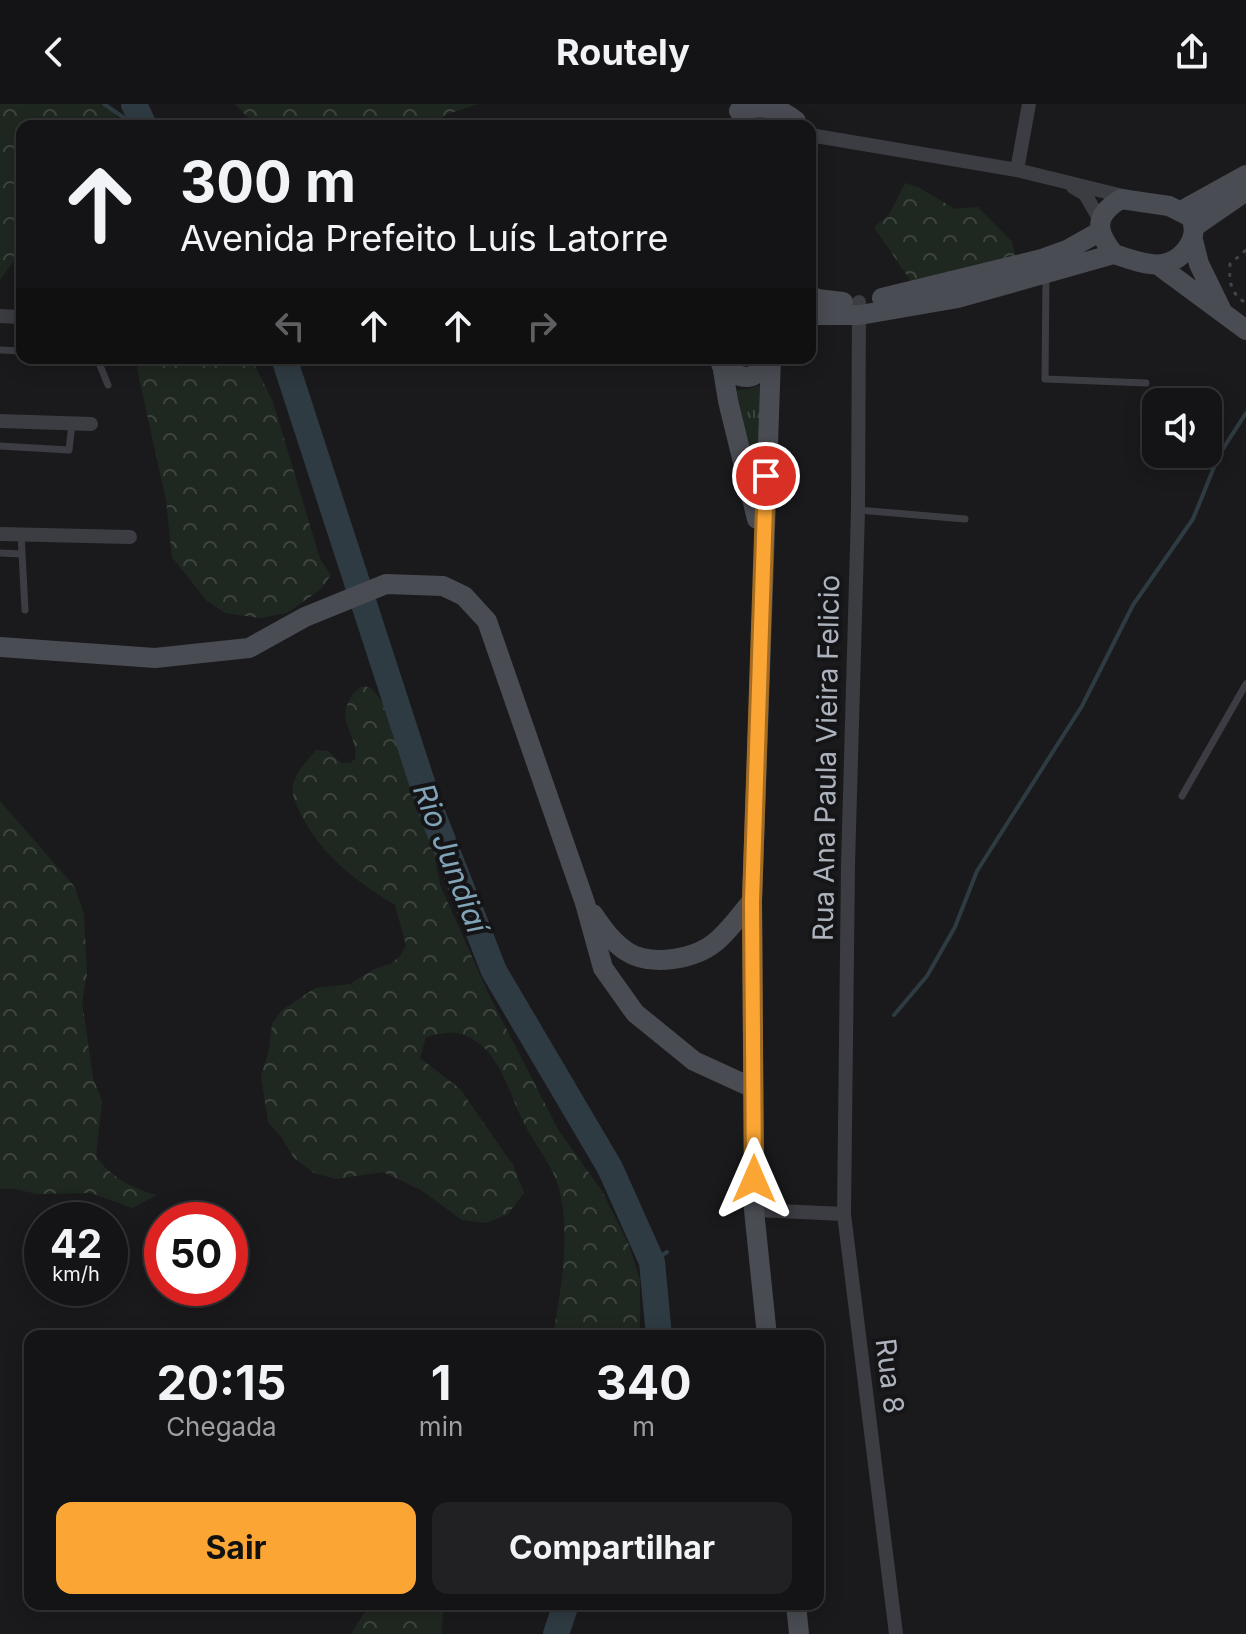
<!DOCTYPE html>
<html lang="pt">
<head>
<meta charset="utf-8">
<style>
  :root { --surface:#141416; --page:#212123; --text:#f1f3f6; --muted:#9d9ea1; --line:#333335; --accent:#fba634 }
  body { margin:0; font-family:Inter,sans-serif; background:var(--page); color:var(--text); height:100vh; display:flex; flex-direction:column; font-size:30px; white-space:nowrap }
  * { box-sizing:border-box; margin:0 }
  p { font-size:26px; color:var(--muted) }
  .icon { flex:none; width:44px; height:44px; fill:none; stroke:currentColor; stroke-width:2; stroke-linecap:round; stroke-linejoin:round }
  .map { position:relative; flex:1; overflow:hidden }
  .sheet { position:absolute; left:24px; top:1226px; width:800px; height:280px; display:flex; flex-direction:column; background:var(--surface); border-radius:16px; box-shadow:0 4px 20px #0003,0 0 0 2px var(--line) }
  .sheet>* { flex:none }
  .guide { position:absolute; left:16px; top:16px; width:800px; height:244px; border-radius:16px; box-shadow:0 4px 20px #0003,0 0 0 2px var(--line); background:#141416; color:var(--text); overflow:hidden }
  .tools { position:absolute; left:1142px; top:284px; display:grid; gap:16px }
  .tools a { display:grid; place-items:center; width:80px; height:80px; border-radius:16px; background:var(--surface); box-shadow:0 4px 20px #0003,0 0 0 2px var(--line); font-size:40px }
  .speed { position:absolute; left:24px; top:1098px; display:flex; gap:16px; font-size:40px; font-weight:700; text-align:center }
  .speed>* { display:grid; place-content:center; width:104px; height:104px; border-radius:50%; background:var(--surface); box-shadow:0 4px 20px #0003,0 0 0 2px var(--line); line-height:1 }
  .speed small { font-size:20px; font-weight:400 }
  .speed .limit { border:12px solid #d22; background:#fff; color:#111 }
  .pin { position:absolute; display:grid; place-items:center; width:68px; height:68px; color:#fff; margin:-34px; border:4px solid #fff; border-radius:50%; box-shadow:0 2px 8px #0007 }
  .me { position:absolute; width:88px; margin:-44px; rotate:0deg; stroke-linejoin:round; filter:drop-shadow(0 0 6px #0008) }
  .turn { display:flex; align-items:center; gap:28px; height:168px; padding:0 32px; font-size:36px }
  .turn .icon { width:104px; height:104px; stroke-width:2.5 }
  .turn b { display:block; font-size:56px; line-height:68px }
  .lanes { display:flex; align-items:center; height:76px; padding:0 32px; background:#0003; justify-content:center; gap:40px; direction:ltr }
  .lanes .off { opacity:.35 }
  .eta { display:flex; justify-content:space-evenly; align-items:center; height:136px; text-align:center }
  .eta b { font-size:48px; font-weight:700; line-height:56px }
  .button { display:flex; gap:16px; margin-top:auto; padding:16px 32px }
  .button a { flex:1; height:92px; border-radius:16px; background:var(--accent); color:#111; font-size:32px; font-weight:700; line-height:92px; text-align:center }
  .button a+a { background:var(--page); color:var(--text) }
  header { display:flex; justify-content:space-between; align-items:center; height:104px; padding:0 32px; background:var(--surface); font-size:36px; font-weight:700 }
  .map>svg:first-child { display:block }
</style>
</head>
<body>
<header><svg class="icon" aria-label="back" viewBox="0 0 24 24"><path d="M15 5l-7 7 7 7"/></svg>Routely<svg class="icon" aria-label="share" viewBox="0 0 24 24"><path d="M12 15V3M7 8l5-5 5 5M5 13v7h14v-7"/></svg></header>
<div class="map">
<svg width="1246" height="1530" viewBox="0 0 1246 1530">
  <defs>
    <pattern id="grass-tufts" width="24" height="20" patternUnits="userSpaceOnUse" patternTransform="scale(2)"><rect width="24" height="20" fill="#1f2820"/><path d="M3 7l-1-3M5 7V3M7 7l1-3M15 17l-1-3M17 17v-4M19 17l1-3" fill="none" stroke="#3d453e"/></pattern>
    <pattern id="forest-crowns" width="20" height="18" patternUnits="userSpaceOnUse" patternTransform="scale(2)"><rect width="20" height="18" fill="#1f2820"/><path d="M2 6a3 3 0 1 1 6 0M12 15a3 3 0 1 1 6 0" fill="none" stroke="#3d453e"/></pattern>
  </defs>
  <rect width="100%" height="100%" fill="#1a1a1d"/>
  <path fill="url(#grass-tufts)" d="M761,280L760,380L731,287L749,285Z"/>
  <path fill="url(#forest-crowns)" d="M0,0H108L123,22H22V155L13,158L0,176Z
    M235,0H478L445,11L433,22H256Z
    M905,79L918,83L955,105L978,103L1012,138L1016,153L912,179L874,123L889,111Z
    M137,254H251L273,298L320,455L331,471L321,485L287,509L260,514L225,509L207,497L172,453L166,396L137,265Z
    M363,582L371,584L388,605L419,665L440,781L489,891L559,1027L602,1087L629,1141L640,1176V1232H553C561,1186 571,1130 559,1084C552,1060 535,1041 524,1019C507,986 499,939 457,929C448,927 435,931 426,933L420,954L460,985L513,1061L524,1089L508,1110L486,1119L462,1116L421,1086L383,1068L336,1075L314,1069L294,1054L282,1034L268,1018L261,972L269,946L272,920L281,907L315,884L350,880L373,866L392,859L401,851L406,841L395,801C355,776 320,751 299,706C295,697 290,688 294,677C298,666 309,655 316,646L328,647L341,659H350L355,655C359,633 337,619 349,597C353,589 355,586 363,582Z
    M0,697L74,782L84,810L87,870L82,898L93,974L102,997L96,1052C110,1073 133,1085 157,1091L132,1104L91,1089L37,1090L15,1085H0Z
    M370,1500H444L441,1530H351Z"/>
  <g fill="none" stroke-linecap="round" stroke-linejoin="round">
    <path stroke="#2f3b42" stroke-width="4" d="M104,0L136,22
      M894,911L927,872L955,823L977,767L1082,602L1133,501L1193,415L1219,351L1246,309
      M652,1158L667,1148"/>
    <path stroke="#2f3b42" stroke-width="26" d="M134,0L144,22
      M284,254L431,706L494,867L610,1064L652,1158L659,1232
      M556,1530L566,1500"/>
    <path stroke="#414449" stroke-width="3" stroke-dasharray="4 6" stroke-linecap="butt" d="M1246,146L1230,160C1229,178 1230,189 1246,199"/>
    <path stroke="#3b3d42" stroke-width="7" d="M1046,171L1045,275L1146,279
      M0,246L22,247
      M97,254L108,281
      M0,342L69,346L72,320
      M858,406L965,415
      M21,430L25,506
      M0,449L22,450
      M1182,692L1246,580"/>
    <path stroke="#3b3d42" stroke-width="14" d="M810,31L1017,66L1131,94
      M1017,66L1029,0
      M1073,83L1085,90L1100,116
      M0,212L22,213
      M0,317L91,320
      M0,430L130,433
      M754,1106L844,1110L896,1530
      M844,1110L848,761L858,406L859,198"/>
    <path stroke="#494c52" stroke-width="20" d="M739,7C760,0 779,3 796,17
      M1121,95L1169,102L1191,113C1195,124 1195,133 1188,143C1169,171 1141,159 1114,150C1095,127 1094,111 1121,95Z
      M1181,107L1246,71
      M1194,123L1246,87
      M1193,136L1199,160L1221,205
      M1158,161L1246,226
      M810,191L817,195L843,198
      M882,194L1042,155L1067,146L1099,128
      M810,211H860L958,194L1114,150
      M721,254L728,297L757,415
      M721,260C743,278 752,278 771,256
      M0,543L155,554L249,544L305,513L386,480L443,482L464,492L487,517L585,799L603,864L635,909L694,957L753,984
      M593,810C603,824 612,838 626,847C651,864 698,855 719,835C731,824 741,810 752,797
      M767,1232L754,1106L752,797L771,254
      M796,1500L799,1530"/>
  </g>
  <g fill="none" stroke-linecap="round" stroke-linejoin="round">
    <defs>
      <path id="route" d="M754,1075L752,797L766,372"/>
    </defs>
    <use href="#route" stroke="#a36c22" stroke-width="20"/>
    <use href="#route" stroke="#fba634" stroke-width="14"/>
  </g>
  <g text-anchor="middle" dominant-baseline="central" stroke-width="8" stroke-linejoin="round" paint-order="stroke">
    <g font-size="28" fill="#acb3bd" stroke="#151518">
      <text transform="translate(826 654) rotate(-89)">Rua Ana Paula Vieira Felicio</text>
      <text transform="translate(890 1272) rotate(83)">Rua 8</text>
    </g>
    <g font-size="30" font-style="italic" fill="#82a4b8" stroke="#151518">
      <text transform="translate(451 754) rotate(69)">Rio Jundiaí</text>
    </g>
  </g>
</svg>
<div class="tools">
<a><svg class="icon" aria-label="sound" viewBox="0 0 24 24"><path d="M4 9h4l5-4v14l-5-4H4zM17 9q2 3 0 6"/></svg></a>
</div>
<div class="speed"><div>42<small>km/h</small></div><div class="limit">50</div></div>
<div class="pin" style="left:766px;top:372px;background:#d93025"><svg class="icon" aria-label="arrive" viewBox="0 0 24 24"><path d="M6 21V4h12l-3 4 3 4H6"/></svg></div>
<svg class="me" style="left:754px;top:1075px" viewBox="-20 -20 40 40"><path d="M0-17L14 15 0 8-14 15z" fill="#fba634" stroke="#fff" stroke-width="4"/></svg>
<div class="guide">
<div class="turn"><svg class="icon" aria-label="ahead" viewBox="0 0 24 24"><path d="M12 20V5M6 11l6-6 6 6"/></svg><div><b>300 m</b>Avenida Prefeito Luís Latorre</div></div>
<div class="lanes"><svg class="icon off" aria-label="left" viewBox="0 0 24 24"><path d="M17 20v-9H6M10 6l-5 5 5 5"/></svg><svg class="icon" aria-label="ahead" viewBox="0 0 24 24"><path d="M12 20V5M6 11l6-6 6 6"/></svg><svg class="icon" aria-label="ahead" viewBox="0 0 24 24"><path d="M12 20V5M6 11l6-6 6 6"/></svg><svg class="icon off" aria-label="right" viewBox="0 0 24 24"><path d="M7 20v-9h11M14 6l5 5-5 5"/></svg></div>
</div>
<section class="sheet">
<div class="eta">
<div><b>20:15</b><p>Chegada</p></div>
<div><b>1</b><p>min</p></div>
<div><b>340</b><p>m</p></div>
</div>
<div class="button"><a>Sair</a><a>Compartilhar</a></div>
</section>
</div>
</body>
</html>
